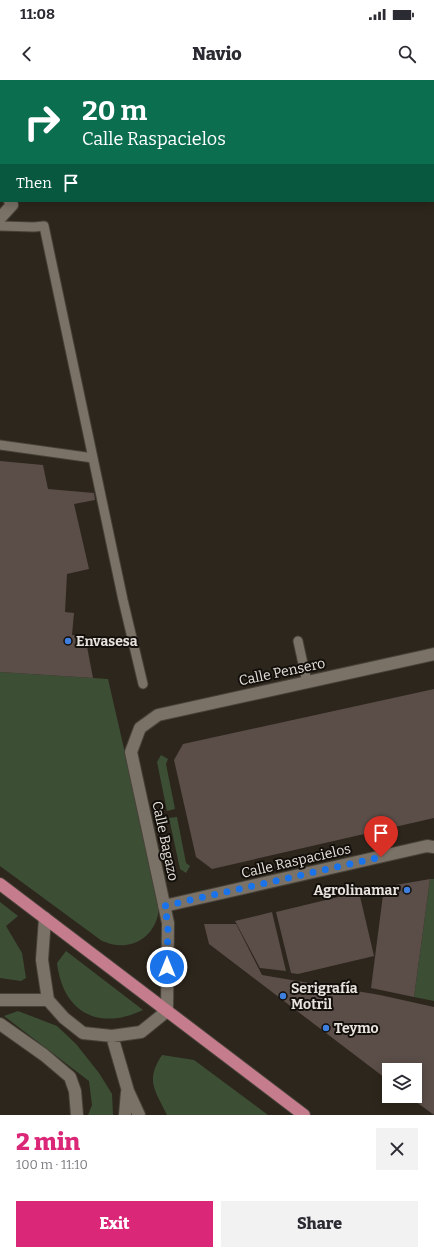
<!DOCTYPE html>
<html lang="en">
<head>
<meta charset="utf-8">
<style>
  :root { --surface:#fff; --page:#f2f2f3; --text:#2b2b33; --muted:#7c7c81; --accent:#db2777 }
  body { margin:0; font-family:Bitter,serif; background:var(--page); color:var(--text); height:100vh; display:flex; flex-direction:column; font-size:15px; white-space:nowrap }
  * { box-sizing:border-box; margin:0 }
  p { font-size:13px; color:var(--muted) }
  .icon { flex:none; width:22px; height:22px; fill:none; stroke:currentColor; stroke-width:2; stroke-linecap:round; stroke-linejoin:round }
  .map { position:relative; height:1035px; overflow:hidden }
  .drawer { display:flex; flex-direction:column; background:var(--surface); flex:1 }
  .drawer>* { flex:none }
  .banner { position:absolute; left:0px; top:0px; width:434px; height:122px; box-shadow:0 2px 10px #0003; background:#0b6e4f; color:#fff; overflow:hidden }
  .tools { position:absolute; left:382px; top:983px; display:grid; gap:8px }
  .tools a { display:grid; place-items:center; width:40px; height:40px; border-radius:0px; background:var(--surface); box-shadow:0 2px 10px #0003; font-size:20px }
  .pin { position:absolute; display:grid; place-items:center; width:34px; height:34px; color:#fff; margin:-41px -17px; border-radius:50% 50% 50% 0; rotate:-45deg; box-shadow:0 0 4px #0007 }
  .pin .icon { rotate:45deg }
  .me { position:absolute; width:44px; margin:-22px; rotate:0deg; stroke-linejoin:round; filter:drop-shadow(0 0 3px #0008) }
  .turn { display:flex; align-items:center; gap:14px; height:84px; padding:0 16px; font-size:18px }
  .turn .icon { width:52px; height:52px; stroke-width:2.5 }
  .turn b { display:block; font-size:28px; line-height:34px }
  .then { display:flex; align-items:center; height:38px; padding:0 16px; background:#0003; gap:8px; font-size:15px }
  .round { display:grid; place-items:center; flex:none; width:42px; height:42px; border-radius:0px; background:var(--page) }
  .headline { display:flex; align-items:center; justify-content:space-between; height:68px; padding:0 16px }
  h1 { font-size:24px; font-weight:800; line-height:30px; color:var(--accent) }
  .button { display:flex; gap:8px; margin-top:auto; padding:8px 16px }
  .button a { flex:1; height:46px; border-radius:0px; background:var(--accent); color:#fff; font-size:16px; font-weight:800; line-height:46px; text-align:center }
  .button a+a { background:var(--page); color:var(--text) }
  .status { display:flex; justify-content:space-between; align-items:center; height:28px; padding:0 20px; background:var(--surface); direction:ltr }
  .status svg { height:11px; fill:currentColor }
  header { display:flex; justify-content:space-between; align-items:center; height:52px; padding:0 16px; background:var(--surface); font-size:18px; font-weight:800 }
  .map>svg:first-child { display:block }
</style>
</head>
<body>
<div class="status"><b>11:08</b><svg viewBox="0 0 49 12"><path d="M0 12V9h3v3zM5 12V6h3v6zM10 12V3h3v9zM15 12V0h3v12zM26 1h20v11H26zM47 4h2v5h-2z"/></svg></div>
<header><svg class="icon" aria-label="back" viewBox="0 0 24 24"><path d="M15 5l-7 7 7 7"/></svg>Navio<svg class="icon" aria-label="search" viewBox="0 0 24 24"><circle cx="10" cy="10" r="6"/><path d="M15 15l6 6"/></svg></header>
<div class="map">
<svg width="434" height="1035" viewBox="0 0 434 1035">
  <rect width="100%" height="100%" fill="#2d261c"/>
  <path fill="#3c4f35" d="M0,592L108,599L159,821C161,845 144,868 117,865C112,865 106,862 102,861L0,786Z
    M161,675L168,679L166,684L175,729L167,731L157,682Z
    M177,737L186,783L190,786L186,793L180,789L169,738Z
    M430,799H434V921L414,917Z
    M0,822L18,836L6,846L22,873L26,898L21,901L0,898Z
    M66,871L143,930C99,951 63,933 57,883Z
    M18,931L57,946L76,964L99,993L112,1014L113,1035H88L92,1025L89,1001L4,936Z
    M162,975L194,980L268,1035H167C155,1010 145,1001 162,975Z"/>
  <path fill="#5b4e49" d="M0,381L43,385L48,409L94,413L95,420L74,424L89,489L67,494L65,532L74,533L72,555L85,556L93,598L0,592Z
    M434,609V738L212,789L196,777L174,680L183,664Z
    M430,799L414,917L371,908L384,807Z
    M359,812L374,876L298,894L291,893L276,832Z
    M272,832L286,891L260,888L235,841Z
    M204,844H236L262,895L380,915L434,927V1035L408,1016H415V990H389V1001L209,864Z"/>
  <g fill="none" stroke-linecap="round" stroke-linejoin="round">
    <defs>
      <path id="lane" d="M0,146L34,147L44,146L123,520L143,604
        M0,365L93,378
        M298,561L307,602"/>
      <path id="street" d="M174,0V1
        M433,7L434,6
        M0,79L1,84
        M0,138L12,125L10,121
        M164,826L427,766L434,767
        M45,838L42,880L48,920L64,938L83,953L112,956L141,952L167,931L168,843L131,672L140,648L158,635L434,574
        M0,920H48
        M0,944L44,975L70,997L75,1011L77,1035
        M112,956L128,1011L139,1035
        M125,1035L127,1012"/>
      <path id="highway" d="M0,804L304,1035"/>
    </defs>
    <use href="#lane" stroke="#474239" stroke-width="11"/>
    <use href="#street" stroke="#474239" stroke-width="14"/>
    <use href="#highway" stroke="#474239" stroke-width="14"/>
    <use href="#lane" stroke="#7b7267" stroke-width="9"/>
    <use href="#street" stroke="#7b7267" stroke-width="12"/>
    <use href="#highway" stroke="#c57c8d" stroke-width="12"/>
  </g>
  <g fill="none" stroke-linecap="round" stroke-linejoin="round">
    <path stroke="#1a73e8" stroke-width="7" stroke-dasharray="0 12.6" d="M167,887L168,843L164,826L381,777"/>
  </g>
  <g fill="#3f7fe0" stroke="#130f0b" stroke-width="1.5">
    <circle cx="68" cy="561" r="4"/>
    <circle cx="407" cy="810" r="4"/>
    <circle cx="283" cy="916" r="4"/>
    <circle cx="326" cy="948" r="4"/>
  </g>
  <g text-anchor="middle" dominant-baseline="central" stroke-width="4" stroke-linejoin="round" paint-order="stroke">
    <g font-size="14" font-weight="bold" fill="#e7e2dc" stroke="#130f0b" text-anchor="start">
      <text x="76" y="561">Envasesa</text>
      <text x="399" y="810" text-anchor="end">Agrolinamar</text>
      <text x="291" y="908">Serigrafía<tspan x="291" dy="16">Motril</tspan></text>
      <text x="334" y="948">Teymo</text>
    </g>
    <g font-size="14" fill="#e7e2dc" stroke="#130f0b">
      <text transform="translate(282 592) rotate(-12)">Calle Pensero</text>
      <text transform="translate(165 761) rotate(78)">Calle Bagazo</text>
      <text transform="translate(296 781) rotate(-13)">Calle Raspacielos</text>
    </g>
  </g>
</svg>
<div class="tools">
<a><svg class="icon" aria-label="layers" viewBox="0 0 24 24"><path d="M12 4l9 5-9 5-9-5zM3 14l9 5 9-5"/></svg></a>
</div>
<div class="pin" style="left:381px;top:777px;background:#d93025"><svg class="icon" aria-label="arrive" viewBox="0 0 24 24"><path d="M6 21V4h12l-3 4 3 4H6"/></svg></div>
<svg class="me" style="left:167px;top:887px" viewBox="-20 -20 40 40"><circle r="17" fill="#1a73e8" stroke="#fff" stroke-width="3"/><path d="M0-11L8 9 0 5-8 9z" fill="#fff"/></svg>
<div class="banner">
<div class="turn"><svg class="icon" aria-label="right" viewBox="0 0 24 24"><path d="M7 20v-9h11M14 6l5 5-5 5"/></svg><div><b>20 m</b>Calle Raspacielos</div></div>
<div class="then">Then<svg class="icon" aria-label="arrive" viewBox="0 0 24 24"><path d="M6 21V4h12l-3 4 3 4H6"/></svg></div>
</div>
</div>
<section class="drawer">
<div class="headline"><div><h1>2 min</h1><p>100 m · 11:10</p></div><a class="round"><svg class="icon" aria-label="close" viewBox="0 0 24 24"><path d="M6 6l12 12M18 6L6 18"/></svg></a></div>
<div class="button"><a>Exit</a><a>Share</a></div>
</section>
</body>
</html>
